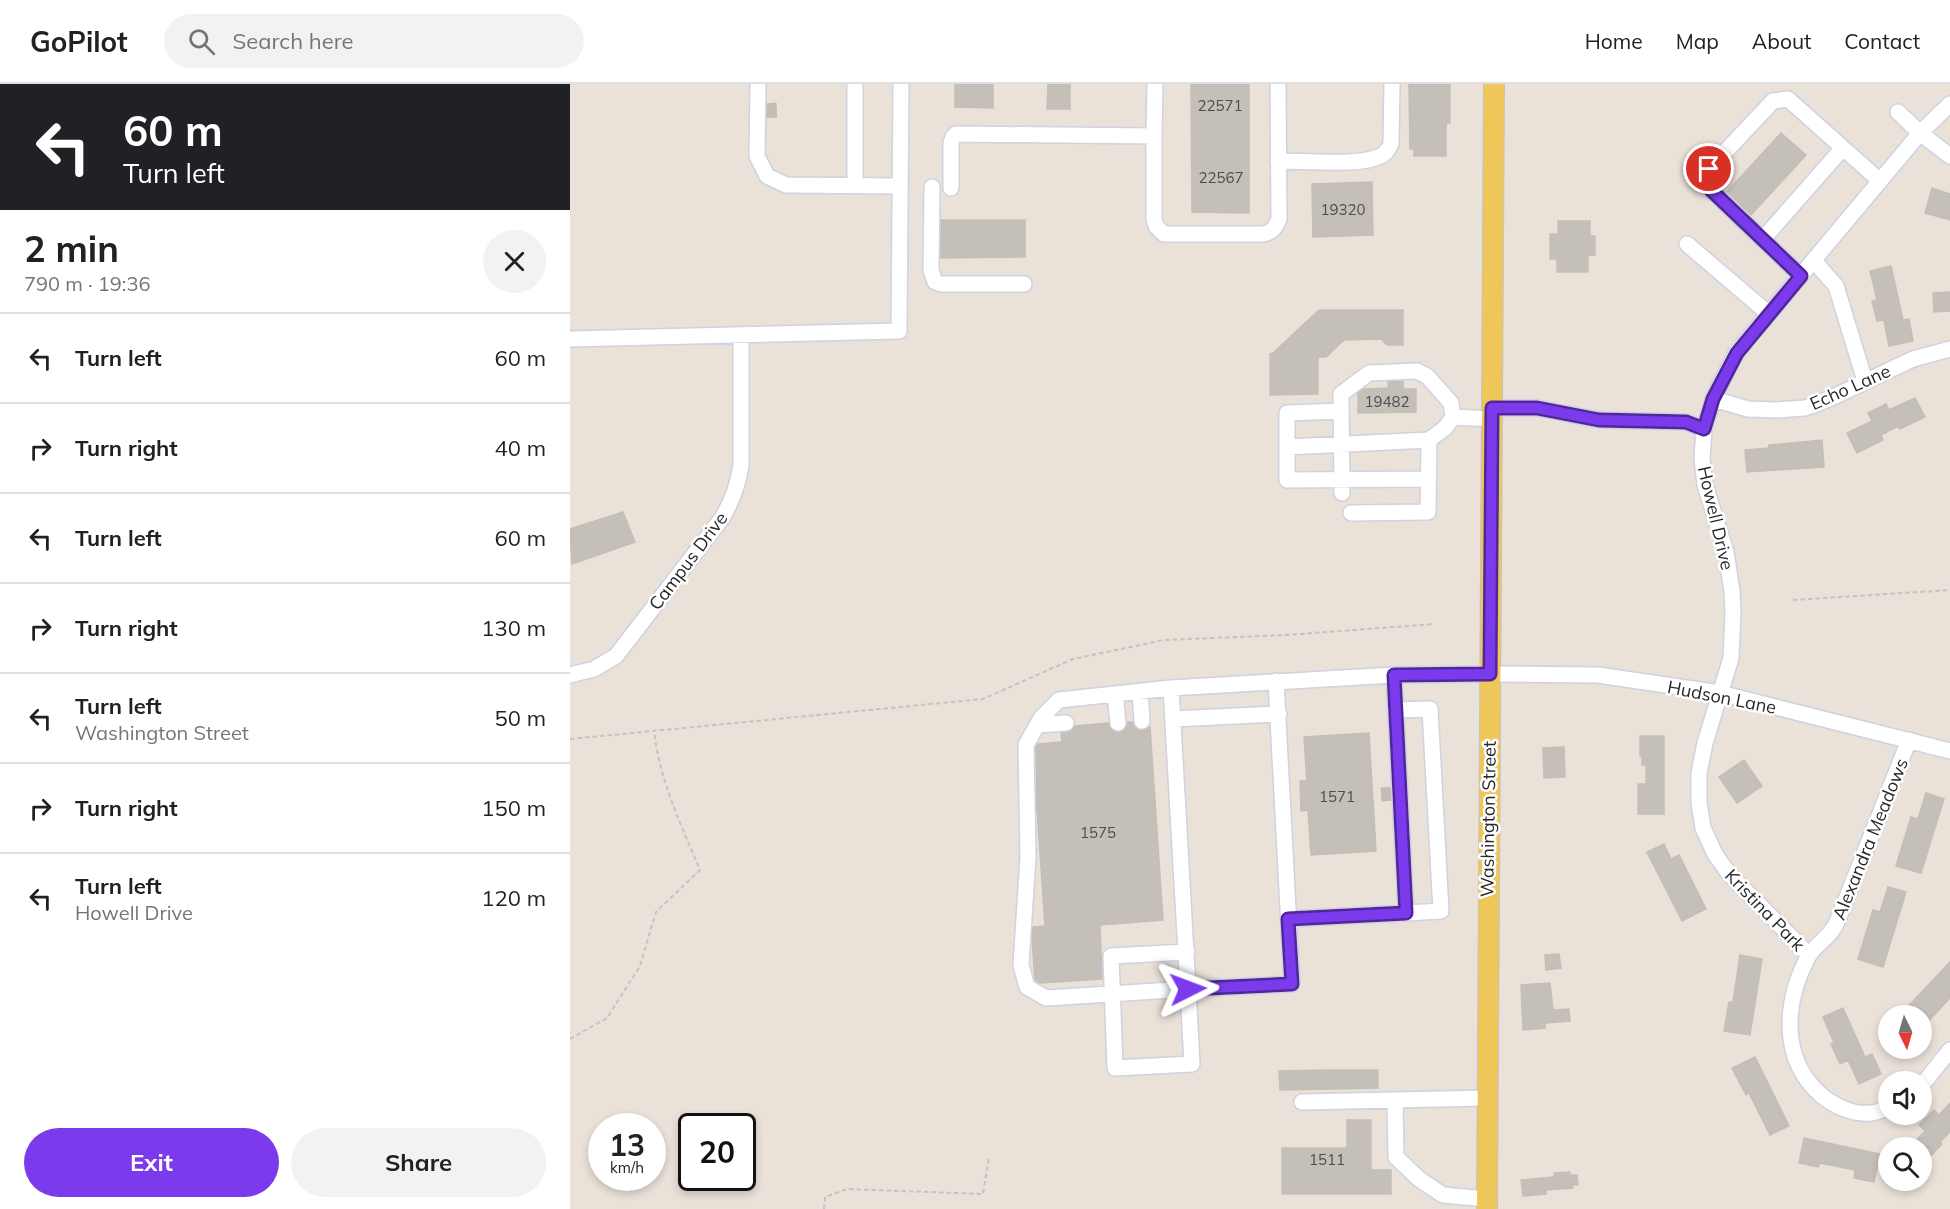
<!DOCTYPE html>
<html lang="en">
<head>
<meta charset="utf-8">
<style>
  :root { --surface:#fff; --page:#f2f2f2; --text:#202124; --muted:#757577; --line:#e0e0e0; --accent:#7c3aed }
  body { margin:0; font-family:Mulish,sans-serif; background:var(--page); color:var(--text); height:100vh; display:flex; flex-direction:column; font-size:22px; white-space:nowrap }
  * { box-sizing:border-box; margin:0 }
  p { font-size:20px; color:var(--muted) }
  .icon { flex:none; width:33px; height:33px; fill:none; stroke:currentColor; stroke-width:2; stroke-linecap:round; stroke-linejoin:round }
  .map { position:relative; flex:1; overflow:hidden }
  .side { display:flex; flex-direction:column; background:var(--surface); width:570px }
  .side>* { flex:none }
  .banner { background:#202124; color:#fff; overflow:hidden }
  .needle { width:39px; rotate:175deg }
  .buttons { position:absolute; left:1308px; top:921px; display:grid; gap:12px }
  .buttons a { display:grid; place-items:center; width:54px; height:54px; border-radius:50%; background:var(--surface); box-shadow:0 3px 9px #0003; font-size:30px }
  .speed { position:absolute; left:18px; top:1029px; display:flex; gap:12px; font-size:30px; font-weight:700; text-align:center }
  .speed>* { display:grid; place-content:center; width:78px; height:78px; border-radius:50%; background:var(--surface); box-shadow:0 3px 9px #0003; line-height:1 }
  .speed small { font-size:15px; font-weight:400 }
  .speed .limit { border:3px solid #111; border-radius:9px; background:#fff; color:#111 }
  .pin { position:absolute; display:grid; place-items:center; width:51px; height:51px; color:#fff; margin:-26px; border:3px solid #fff; border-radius:50%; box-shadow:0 2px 6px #0007 }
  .me { position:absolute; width:66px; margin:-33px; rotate:87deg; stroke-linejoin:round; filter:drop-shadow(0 0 4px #0008) }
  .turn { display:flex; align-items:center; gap:21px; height:126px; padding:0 24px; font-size:27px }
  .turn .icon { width:78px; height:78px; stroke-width:2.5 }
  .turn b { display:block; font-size:42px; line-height:51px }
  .round { display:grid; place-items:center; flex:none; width:63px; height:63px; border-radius:32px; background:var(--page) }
  .head { display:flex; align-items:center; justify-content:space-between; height:102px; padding:0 24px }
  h1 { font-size:36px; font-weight:700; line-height:45px }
  .cta { display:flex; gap:12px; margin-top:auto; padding:12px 24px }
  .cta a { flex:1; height:69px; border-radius:36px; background:var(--accent); color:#fff; font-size:24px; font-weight:700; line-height:69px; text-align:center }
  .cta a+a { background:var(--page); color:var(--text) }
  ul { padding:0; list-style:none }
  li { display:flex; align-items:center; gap:18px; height:90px; padding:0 24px; border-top:2px solid var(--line) }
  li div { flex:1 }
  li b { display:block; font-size:22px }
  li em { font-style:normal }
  header { display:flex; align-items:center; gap:36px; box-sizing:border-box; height:84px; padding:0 30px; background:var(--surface); border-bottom:2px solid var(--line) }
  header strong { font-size:28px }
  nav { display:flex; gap:33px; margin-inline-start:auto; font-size:21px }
  .search { width:420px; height:54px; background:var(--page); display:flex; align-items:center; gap:15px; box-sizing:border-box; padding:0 21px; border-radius:33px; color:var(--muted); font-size:22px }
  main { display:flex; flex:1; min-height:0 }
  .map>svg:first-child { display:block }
</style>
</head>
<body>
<header>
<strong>GoPilot</strong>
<div class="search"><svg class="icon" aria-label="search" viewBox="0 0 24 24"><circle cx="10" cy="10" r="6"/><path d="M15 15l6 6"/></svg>Search here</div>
<nav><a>Home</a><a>Map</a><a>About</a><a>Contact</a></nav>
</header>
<main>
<section class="side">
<div class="banner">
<div class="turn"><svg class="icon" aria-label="left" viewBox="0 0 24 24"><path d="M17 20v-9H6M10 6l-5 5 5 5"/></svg><div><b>60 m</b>Turn left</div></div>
</div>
<div class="head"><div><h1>2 min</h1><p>790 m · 19:36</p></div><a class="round"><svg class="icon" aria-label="close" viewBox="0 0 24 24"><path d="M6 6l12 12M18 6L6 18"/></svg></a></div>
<ul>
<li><svg class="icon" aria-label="left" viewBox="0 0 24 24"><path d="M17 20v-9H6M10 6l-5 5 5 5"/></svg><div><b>Turn left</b></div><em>60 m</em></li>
<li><svg class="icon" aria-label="right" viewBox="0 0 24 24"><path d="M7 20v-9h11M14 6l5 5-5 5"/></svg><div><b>Turn right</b></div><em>40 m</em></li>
<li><svg class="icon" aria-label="left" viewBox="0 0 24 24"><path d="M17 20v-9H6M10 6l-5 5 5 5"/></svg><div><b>Turn left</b></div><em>60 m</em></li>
<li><svg class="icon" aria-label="right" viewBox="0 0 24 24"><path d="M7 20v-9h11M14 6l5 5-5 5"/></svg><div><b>Turn right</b></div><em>130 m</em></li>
<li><svg class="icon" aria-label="left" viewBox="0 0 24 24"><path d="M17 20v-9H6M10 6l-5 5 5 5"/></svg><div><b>Turn left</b><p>Washington Street</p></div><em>50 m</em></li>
<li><svg class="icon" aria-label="right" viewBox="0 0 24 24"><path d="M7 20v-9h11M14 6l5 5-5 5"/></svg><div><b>Turn right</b></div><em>150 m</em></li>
<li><svg class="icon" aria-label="left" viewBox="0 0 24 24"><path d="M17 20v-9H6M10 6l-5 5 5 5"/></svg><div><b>Turn left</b><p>Howell Drive</p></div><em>120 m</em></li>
</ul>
<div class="cta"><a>Exit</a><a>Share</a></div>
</section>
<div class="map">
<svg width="1380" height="1125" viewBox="0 0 1380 1125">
  <rect width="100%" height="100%" fill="#eae2d9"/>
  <path fill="#c5bfb9" stroke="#c5beb3" stroke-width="1.5" d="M385,0H423V24L385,23Z
    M478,0H500V25H477Z
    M621,0H679V129L622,128Z
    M839,0H880V39H876V72H844V65H840Z
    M1211,49L1236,71L1181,131L1157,108Z
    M802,98L803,151L743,153L742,100Z
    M1362,104L1380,110V136L1355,129Z
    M371,136H455V173L371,174Z
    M988,137H1020V152H1025V171H1018V188H987V175H980V150H988Z
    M1321,182L1333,236L1339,235L1343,257L1319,262L1314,236L1307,237L1302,217L1307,216L1300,187Z
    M1380,208V227L1364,228L1363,209Z
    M749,226H833V261H817L811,255L774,256L756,273H748V310L700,311V270L703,269Z
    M833,297V305H846V328L788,329V309L794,305L818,304V298Z
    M1345,314L1355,333L1330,345L1328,342L1311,351L1313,356L1287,369L1277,349L1302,337L1298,329L1316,320L1319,326Z
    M1252,356L1254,383L1177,388L1175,366L1199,364V361Z
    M53,428L65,458L2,480L0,445Z
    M558,638H562L568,646L573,647L580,643L593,836L530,841L532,895L470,899L465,896L462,855L463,843L475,842L467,725L466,663L468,660L492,658L491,649L501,647L505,642L538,639L541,645L548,649L554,646Z
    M799,649L806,767L741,771L738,726L731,727L730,697H737L734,653Z
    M1070,652H1094V730H1068V700H1076V681H1072V672H1070Z
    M994,663L995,693L974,694L973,664Z
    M1174,676L1192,702L1167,719L1149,693Z
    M1356,709L1374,715L1351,789L1326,782L1341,733L1348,735Z
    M1094,760L1101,775L1109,771L1136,825L1112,837L1077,768Z
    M1318,803L1336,808L1313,883L1288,875L1303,826L1310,828Z
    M989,870L991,884L976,886L975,871Z
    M1170,871L1192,875L1180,951L1154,947L1159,918H1163Z
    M1380,878V914L1352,944V932H1329Z
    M980,899L983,926L999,925L1000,937L975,939V944L953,946L951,901Z
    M1273,924L1295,973L1302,970L1311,990L1289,1000L1278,976L1270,980L1261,960L1264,959L1253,933Z
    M1185,973L1219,1042L1200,1051L1179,1009L1176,1011L1162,984Z
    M758,986H808V1004L710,1006L709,987Z
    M1380,1019V1048L1370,1058L1372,1060L1352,1081V1064H1339L1355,1047L1349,1041L1364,1026L1369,1031Z
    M777,1036H801V1086H821V1110H712V1064H777Z
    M1234,1054L1310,1070L1304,1098L1284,1094L1285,1086L1250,1079L1248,1083L1229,1079Z
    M1000,1088V1091H1007L1008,1101H1002L1003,1104L976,1106V1110L953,1112L951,1096L984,1093V1089Z"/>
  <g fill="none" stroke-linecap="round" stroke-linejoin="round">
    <path stroke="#c3bdb5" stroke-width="15" stroke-dasharray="15 8" stroke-linecap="butt" d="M199,19L200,37
      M818,703L819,717"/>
    <defs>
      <path id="minor" d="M188,0L187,72L197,92L216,101L330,102
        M1328,28L1350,49L1380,72
        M584,52V135L586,142L594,150H693C703,148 705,144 709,135L708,0
        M708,77C734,77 787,82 808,73C815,71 818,66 821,60L822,0
        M285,102V0
        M362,103L361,186L365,198L371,200H454
        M381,104V59L383,53L386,50L584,52L585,0
        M1193,155L1272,65
        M1117,160L1199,230
        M1244,177L1266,202L1295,297
        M1231,192L1141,106L1137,97L1139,85L1203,17L1218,15L1310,97
        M0,255L329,247L331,0
        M1143,315L1178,325L1206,326L1235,324L1259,315L1343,275L1380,265
        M922,324H967L1029,336L1116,338L1134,345
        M771,327L717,329V363L859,356L875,344L883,333
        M717,363V396L859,395
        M772,409L771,310L799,289L847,287L857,292L881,319L883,333L922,335
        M781,429L858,428L859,356
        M0,591L24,585L46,572L152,434C163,416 168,401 171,381V251
        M601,604L618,905L476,914L457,903L451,881L458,773L456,661L471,634L489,616L601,604L824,591L920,590L1028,591L1150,609L1380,667
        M570,607L572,637
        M545,610L548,639
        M825,626L860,625L871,827L836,829
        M603,635L709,630
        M467,641L496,639
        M719,835L836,829L824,591
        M617,868L541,872L545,984L622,980L618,905L722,900L706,597
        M1239,871L1159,790L1145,770L1133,744L1129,719V689L1135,659L1161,574L1163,529L1162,507L1156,468L1135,401L1132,374L1134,345L1143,315L1166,269L1350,49L1380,20
        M1352,1001L1380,966
        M825,1016L826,1073L849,1095L873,1111L917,1115
        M732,1018L917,1014
        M1318,1024C1313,1025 1307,1029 1301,1029C1283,1031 1264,1022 1251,1011C1210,975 1214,918 1238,873C1245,860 1261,853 1267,838C1291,778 1315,717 1339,656"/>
      <path id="major" d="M917,1125L924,0"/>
    </defs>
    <use href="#minor" stroke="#ced2e1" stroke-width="18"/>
    <use href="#major" stroke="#c3c3c3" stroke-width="22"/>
    <path stroke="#c3c3c3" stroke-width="2" stroke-dasharray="4.5 3" stroke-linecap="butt" d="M1223,516L1380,506
      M0,655L413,615L503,575L594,556L716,551L865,540
      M0,955L37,934L70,882L86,828L130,786C111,741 89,695 84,646
      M254,1125L255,1113L277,1105L413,1110L419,1072"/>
    <use href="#minor" stroke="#fff" stroke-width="15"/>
    <use href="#major" stroke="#eec65a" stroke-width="20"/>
  </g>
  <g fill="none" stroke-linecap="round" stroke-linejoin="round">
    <defs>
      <path id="route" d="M618,905L722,900L718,835L836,829L824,591L920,590L922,324H967L1029,336L1116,338L1134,345L1143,315L1167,269L1231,192L1141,106L1137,97L1139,85"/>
    </defs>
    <use href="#route" stroke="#51269a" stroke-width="15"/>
    <use href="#route" stroke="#7c3aed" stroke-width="10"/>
  </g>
  <g text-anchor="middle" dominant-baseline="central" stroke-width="5" stroke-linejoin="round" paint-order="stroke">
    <g font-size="15" fill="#4e4d4c">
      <text x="650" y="21">22571</text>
      <text x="651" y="93">22567</text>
      <text x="773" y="125">19320</text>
      <text x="817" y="317">19482</text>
      <text x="767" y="712">1571</text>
      <text x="528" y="748">1575</text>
      <text x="757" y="1075">1511</text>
    </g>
    <g font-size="18" fill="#272727" stroke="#fff">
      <text transform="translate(1280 303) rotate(-24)">Echo Lane</text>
      <text transform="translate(1146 434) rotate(77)">Howell Drive</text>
      <text transform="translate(118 477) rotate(-53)">Campus Drive</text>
      <text transform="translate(1152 613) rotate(11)">Hudson Lane</text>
      <text transform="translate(918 735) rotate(-89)">Washington Street</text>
      <text transform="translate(1300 755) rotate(-68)">Alexandra Meadows</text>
      <text transform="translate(1195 826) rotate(46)">Kristina Park</text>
    </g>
  </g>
</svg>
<div class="buttons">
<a><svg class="needle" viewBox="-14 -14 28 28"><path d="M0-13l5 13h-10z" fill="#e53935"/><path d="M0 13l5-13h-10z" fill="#757577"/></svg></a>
<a><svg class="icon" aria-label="sound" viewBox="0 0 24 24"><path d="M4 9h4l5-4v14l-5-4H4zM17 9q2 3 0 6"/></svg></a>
<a><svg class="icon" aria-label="search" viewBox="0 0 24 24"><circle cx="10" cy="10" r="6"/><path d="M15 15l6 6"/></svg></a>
</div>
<div class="speed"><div>13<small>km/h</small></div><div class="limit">20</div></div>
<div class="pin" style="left:1139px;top:85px;background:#d93025"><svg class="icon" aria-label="arrive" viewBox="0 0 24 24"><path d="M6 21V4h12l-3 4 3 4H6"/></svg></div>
<svg class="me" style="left:618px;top:905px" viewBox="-20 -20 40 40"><path d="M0-17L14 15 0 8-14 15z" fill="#7c3aed" stroke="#fff" stroke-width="4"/></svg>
</div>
</main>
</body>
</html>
